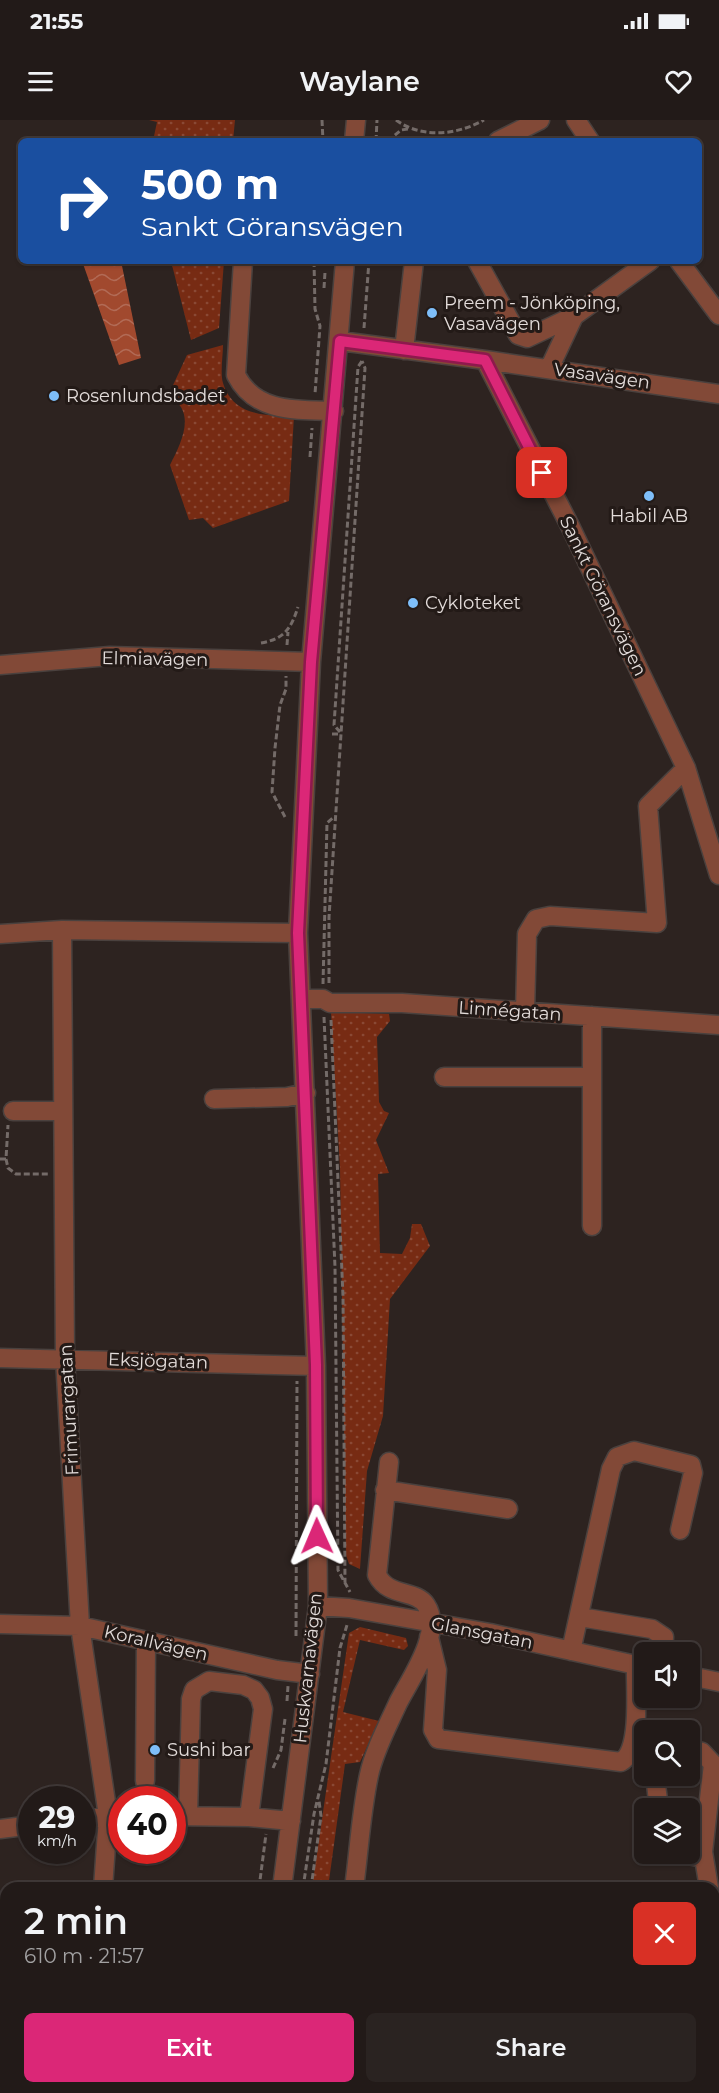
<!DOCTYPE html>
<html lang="en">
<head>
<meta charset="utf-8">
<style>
  :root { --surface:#221a18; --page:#2a2321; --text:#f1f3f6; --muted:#a2a1a2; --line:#3f3837; --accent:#db2777 }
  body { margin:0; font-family:Montserrat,sans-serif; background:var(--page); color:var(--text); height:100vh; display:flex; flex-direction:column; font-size:22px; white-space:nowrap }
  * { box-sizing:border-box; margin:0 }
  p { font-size:20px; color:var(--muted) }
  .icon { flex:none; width:33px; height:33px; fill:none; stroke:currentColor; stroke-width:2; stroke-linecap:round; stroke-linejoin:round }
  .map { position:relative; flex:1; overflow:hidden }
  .details { position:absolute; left:0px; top:1762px; width:720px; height:212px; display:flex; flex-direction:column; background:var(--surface); border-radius:18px 18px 0 0; box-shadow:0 2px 4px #0004,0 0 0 2px var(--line) }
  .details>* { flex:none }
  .banner { position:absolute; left:18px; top:18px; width:684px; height:126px; border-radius:9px; box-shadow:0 2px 4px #0004,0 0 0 2px var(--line); background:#1a4fa0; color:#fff; overflow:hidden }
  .tools { position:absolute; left:634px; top:1522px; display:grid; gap:12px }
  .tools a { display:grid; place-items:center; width:66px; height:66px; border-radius:9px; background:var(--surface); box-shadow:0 2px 4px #0004,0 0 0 2px var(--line); font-size:30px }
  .speed { position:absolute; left:18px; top:1666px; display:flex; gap:12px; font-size:30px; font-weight:700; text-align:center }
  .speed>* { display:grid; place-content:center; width:78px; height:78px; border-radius:50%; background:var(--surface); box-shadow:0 2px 4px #0004,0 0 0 2px var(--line); line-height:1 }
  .speed small { font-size:15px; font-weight:400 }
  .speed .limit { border:9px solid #d22; background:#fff; color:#111 }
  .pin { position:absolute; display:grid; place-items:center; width:51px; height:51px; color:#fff; margin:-26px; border-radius:12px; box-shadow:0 3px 9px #0006 }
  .me { position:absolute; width:66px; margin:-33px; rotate:359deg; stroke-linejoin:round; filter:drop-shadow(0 0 4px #0008) }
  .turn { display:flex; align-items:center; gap:21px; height:126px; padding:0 24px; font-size:27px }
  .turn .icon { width:78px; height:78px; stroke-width:2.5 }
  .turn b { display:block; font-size:42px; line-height:51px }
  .round { display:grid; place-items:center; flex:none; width:63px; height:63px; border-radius:9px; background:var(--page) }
  .head { display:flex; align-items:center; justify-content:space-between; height:102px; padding:0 24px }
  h1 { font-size:36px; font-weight:600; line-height:45px }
  .button { display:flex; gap:12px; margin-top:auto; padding:12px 24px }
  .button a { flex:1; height:69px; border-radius:9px; background:var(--accent); color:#fff; font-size:24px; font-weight:600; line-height:69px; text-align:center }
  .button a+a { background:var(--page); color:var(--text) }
  .status { display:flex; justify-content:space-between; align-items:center; height:42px; padding:0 30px; background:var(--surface); direction:ltr }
  .status svg { height:16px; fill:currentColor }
  header { display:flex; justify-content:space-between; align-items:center; height:78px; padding:0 24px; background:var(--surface); font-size:27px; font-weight:600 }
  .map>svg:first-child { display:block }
</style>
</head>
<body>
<div class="status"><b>21:55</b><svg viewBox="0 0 49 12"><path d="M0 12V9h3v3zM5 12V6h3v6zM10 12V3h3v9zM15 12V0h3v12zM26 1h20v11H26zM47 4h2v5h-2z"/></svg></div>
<header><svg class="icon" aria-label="menu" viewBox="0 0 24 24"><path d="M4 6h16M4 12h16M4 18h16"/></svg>Waylane<svg class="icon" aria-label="heart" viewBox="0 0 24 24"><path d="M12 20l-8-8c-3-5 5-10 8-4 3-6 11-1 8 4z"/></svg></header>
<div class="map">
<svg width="719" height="1973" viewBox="0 0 719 1973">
  <defs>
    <pattern id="grass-dots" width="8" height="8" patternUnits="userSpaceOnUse" patternTransform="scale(1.5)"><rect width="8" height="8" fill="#772b13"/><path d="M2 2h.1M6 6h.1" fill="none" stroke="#8a4935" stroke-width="1.8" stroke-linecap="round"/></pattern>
    <pattern id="water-waves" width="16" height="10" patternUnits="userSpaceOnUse" patternTransform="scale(1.5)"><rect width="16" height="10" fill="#a1492e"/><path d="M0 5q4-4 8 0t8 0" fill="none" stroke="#b26b56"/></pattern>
  </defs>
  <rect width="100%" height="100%" fill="#2d2320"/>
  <path fill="url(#grass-dots)" d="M149,0H235L233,21H153L157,2Z
    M171,141H224L219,208L191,220Z
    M223,225C223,236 220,253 223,263C233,296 266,296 294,296L289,381L213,408L203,398L189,400L170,345C181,323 198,291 168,276L187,235Z
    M331,892L389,894L390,901L377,917L379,982L384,991L389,993L376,1020L389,1053L378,1054L380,1133L402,1134L410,1118L412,1104H421L430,1126L390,1179L383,1296L367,1351L360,1449L349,1444L346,1435L340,1048Z
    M360,1507L406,1518L408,1526L404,1530L360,1520L343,1592L379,1601L360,1642L345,1644L328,1768H312L349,1513Z
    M284,1968H358L357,1973H284Z"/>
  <path fill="url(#water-waves)" d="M82,141H121L141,238L119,245Z"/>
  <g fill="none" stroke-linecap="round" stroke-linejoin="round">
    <defs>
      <path id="minor" d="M576,0L590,21
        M354,21L356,0
        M498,21L540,0
        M243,141L236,255C255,293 297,290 334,291
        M477,141L518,215L527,218L574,196L650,141
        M679,141L719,195
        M340,221L485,240L570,406L686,648L719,755
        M404,230L414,141
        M485,240L719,274
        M549,249L574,196
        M0,545L110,536L311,542
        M62,810L65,1238L80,1506L108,1696L103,1768
        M0,814L62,810L298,813
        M302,879H323L330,883H402L719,905
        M525,892L527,814L536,799L550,796L657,803L648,686L686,648
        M592,896V1106
        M444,957H592
        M214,979L287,977L306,973
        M13,991H63
        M0,1238L316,1246
        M385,1370L508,1389
        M318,1486L349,1488L490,1513L645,1547
        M580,1497L652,1509L664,1517L663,1533
        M0,1504L80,1506L277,1550L310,1554
        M429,1517L437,1550L433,1610L438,1619L621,1642C642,1630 635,1567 636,1545
        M571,1531L611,1349L617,1337L634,1331L691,1345L693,1353L680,1410
        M690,1556L719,1562
        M690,1629L702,1632L713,1644L703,1732L709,1768
        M655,1656L659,1689
        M145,1661L146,1521
        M188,1695L191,1579L194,1570L209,1561L243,1565L254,1570L260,1578L263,1589L249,1697
        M172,1696L249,1697L291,1701
        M82,1699L122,1696
        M0,1709L32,1705
        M682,1734L704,1738
        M282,1768L318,1486L316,1246L298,813L311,542L345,141
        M354,1768C359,1731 361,1692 369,1655C374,1631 388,1605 398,1583C410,1559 444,1512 426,1485C415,1469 389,1478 377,1455L389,1342
        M90,1973V1968
        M254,1973L255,1968"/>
    </defs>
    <use href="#minor" stroke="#4a413e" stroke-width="21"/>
    <path stroke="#746b68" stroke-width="3" stroke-dasharray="6 3" stroke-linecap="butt" d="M322,0L323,21
      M396,0C422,19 457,15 484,0
      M376,21L377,0
      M388,21L401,10L408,9
      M314,141L315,189L320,206L315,274
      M324,168L325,152
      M364,208L369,141
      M310,337L312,308
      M261,523C284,519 291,509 298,487
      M287,525L288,512
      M340,612L334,605L358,247L362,241
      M332,614H340
      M285,697L272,672L275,628L280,585L286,569V556
      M329,863V797L365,248L362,241
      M323,864L327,703L334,697
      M324,897L335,1147L338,1450L350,1472
      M331,900L343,1176L345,1462
      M0,1039H6L8,1005
      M6,1039L8,1048L16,1054H49
      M296,1516L297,1261
      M287,1581L288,1566
      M273,1648L281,1630L285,1599
      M259,1768L266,1714
      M303,1768L314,1694L326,1644L340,1528L347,1505
      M311,1768L321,1696L319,1681
      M233,1973L234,1968
      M275,1973L276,1968
      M283,1973L284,1968"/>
    <use href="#minor" stroke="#824937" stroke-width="18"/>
  </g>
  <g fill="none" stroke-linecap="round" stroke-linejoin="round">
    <defs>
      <path id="route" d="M317,1416L316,1245L298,813L311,542L340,221L485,240L542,353"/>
    </defs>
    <use href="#route" stroke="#8e194d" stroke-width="15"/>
    <use href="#route" stroke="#db2777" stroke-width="10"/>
  </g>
  <g fill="#7ebef9" stroke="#231a17" stroke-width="2">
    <circle cx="432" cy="193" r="6"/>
    <circle cx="54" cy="276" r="6"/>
    <circle cx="649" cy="376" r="6"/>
    <circle cx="413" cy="483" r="6"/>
    <circle cx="155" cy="1630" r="6"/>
  </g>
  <g text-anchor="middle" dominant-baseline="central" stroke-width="6" stroke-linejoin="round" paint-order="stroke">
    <g font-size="18" fill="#e3dcda" stroke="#231a17" text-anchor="start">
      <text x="444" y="183">Preem - Jönköping,<tspan x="444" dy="21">Vasavägen</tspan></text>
      <text x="66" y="276">Rosenlundsbadet</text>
      <text x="649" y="396" text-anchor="middle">Habil AB</text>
      <text x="425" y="483">Cykloteket</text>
      <text x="167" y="1630">Sushi bar</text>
    </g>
    <g font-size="18" fill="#e3dcda" stroke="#231a17">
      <text transform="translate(602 256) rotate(8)">Vasavägen</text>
      <text transform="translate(603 476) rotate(64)">Sankt Göransvägen</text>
      <text transform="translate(155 539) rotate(1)">Elmiavägen</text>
      <text transform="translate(510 891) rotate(4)">Linnégatan</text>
      <text transform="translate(158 1241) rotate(2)">Eksjögatan</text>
      <text transform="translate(69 1290) rotate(-93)">Frimurargatan</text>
      <text transform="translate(482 1513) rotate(11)">Glansgatan</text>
      <text transform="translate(156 1523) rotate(13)">Korallvägen</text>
      <text transform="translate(308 1548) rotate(-84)">Huskvarnavägen</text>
    </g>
  </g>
</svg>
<div class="tools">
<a><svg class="icon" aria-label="sound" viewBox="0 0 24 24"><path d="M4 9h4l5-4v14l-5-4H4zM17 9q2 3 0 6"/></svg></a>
<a><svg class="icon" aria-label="search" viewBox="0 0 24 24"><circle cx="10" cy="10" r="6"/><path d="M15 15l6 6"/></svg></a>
<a><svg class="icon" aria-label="layers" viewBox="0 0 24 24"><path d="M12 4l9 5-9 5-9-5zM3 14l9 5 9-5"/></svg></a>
</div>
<div class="speed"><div>29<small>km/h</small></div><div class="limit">40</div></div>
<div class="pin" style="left:542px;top:353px;background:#d93025"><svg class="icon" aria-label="arrive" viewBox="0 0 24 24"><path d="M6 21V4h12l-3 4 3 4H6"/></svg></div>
<svg class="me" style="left:317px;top:1416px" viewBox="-20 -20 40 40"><path d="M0-17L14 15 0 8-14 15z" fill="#db2777" stroke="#fff" stroke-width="4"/></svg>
<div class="banner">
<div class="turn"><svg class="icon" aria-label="right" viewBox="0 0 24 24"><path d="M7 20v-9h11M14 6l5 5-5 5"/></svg><div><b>500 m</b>Sankt Göransvägen</div></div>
</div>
<section class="details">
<div class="head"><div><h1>2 min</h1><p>610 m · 21:57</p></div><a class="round" style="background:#d93025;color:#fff"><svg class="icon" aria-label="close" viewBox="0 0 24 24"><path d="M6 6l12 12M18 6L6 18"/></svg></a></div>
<div class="button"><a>Exit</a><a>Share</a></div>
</section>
</div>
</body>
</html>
